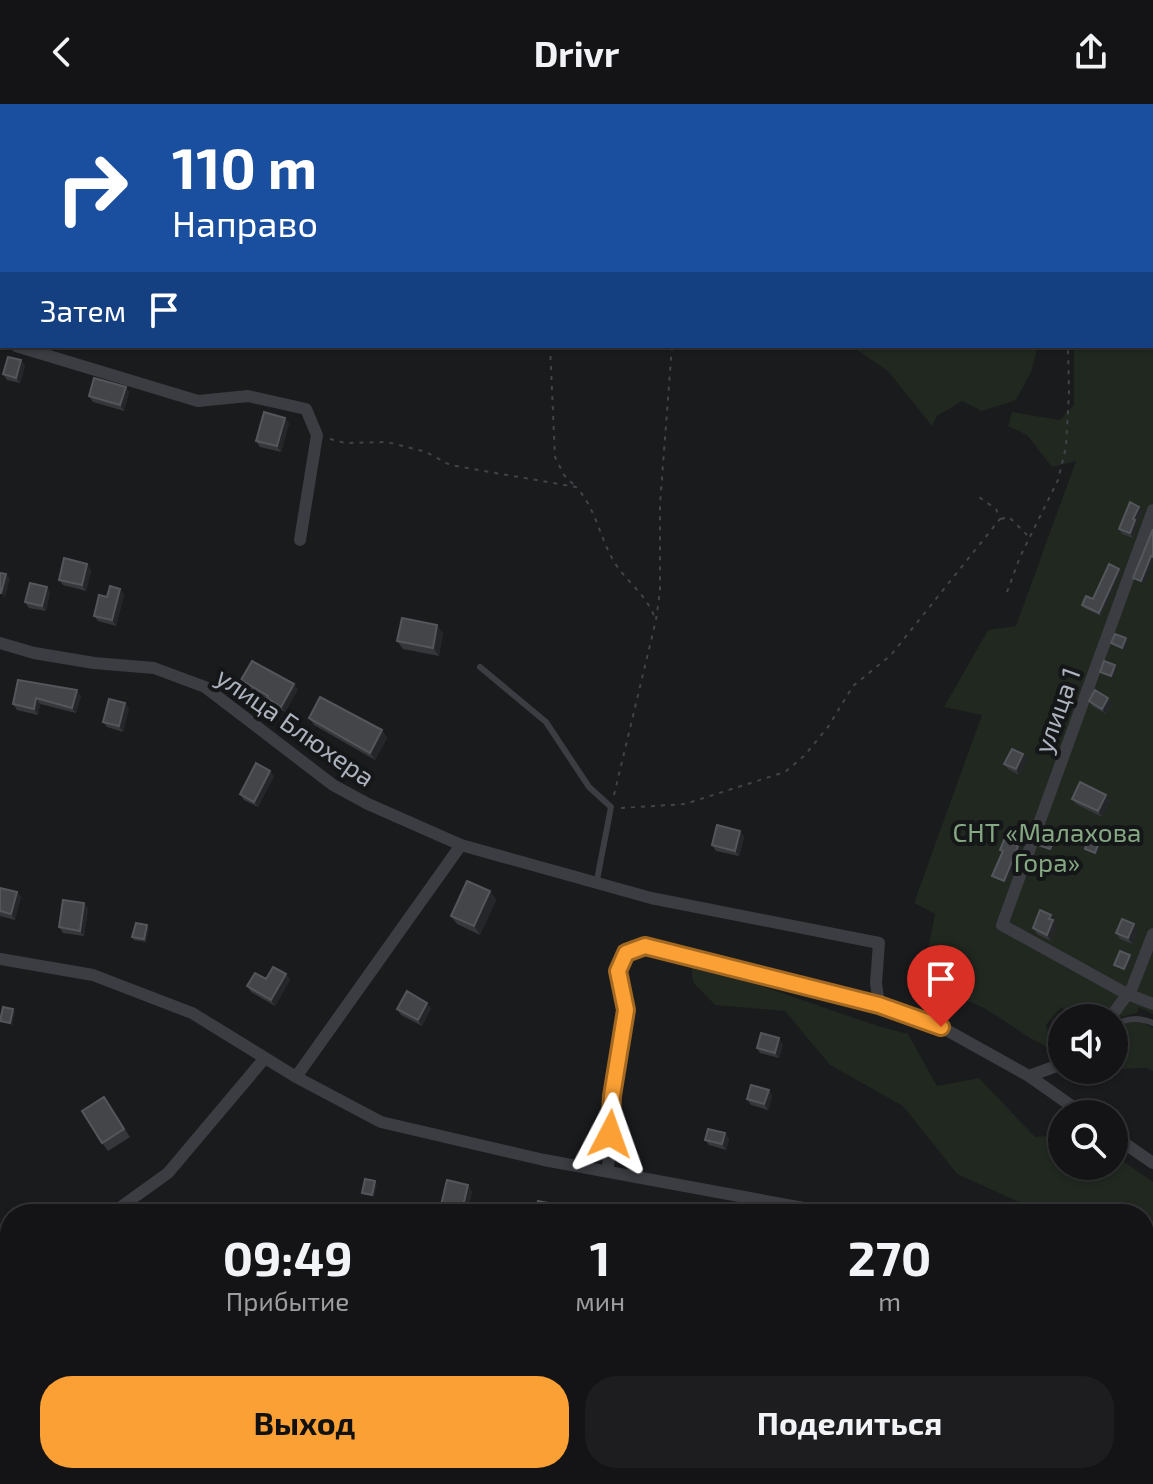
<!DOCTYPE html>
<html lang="ru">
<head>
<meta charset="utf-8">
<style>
  :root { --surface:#141416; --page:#1d1d1f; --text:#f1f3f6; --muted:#9d9ea1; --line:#333335; --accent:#fba034 }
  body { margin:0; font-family:"Exo 2",sans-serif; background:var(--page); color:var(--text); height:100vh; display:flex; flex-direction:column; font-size:30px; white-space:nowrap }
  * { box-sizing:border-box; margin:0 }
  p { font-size:26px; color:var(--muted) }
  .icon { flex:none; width:44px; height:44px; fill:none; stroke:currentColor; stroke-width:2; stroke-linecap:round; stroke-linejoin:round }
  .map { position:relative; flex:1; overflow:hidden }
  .details { position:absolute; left:0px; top:1100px; width:1154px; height:280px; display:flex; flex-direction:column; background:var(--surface); border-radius:32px 32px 0 0; box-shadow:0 2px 6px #0004,0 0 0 2px var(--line) }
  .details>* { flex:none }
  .top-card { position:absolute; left:0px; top:0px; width:1154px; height:244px; box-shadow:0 2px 6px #0004,0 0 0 2px var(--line); background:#1a4fa0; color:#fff; overflow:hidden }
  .tools { position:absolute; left:1048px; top:900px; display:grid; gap:16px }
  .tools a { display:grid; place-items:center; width:80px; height:80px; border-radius:50%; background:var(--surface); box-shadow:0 2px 6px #0004,0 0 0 2px var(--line); font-size:40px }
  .pin { position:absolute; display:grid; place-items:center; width:68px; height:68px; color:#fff; margin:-82px -34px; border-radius:50% 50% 50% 0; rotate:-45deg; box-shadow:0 0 8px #0007 }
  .pin .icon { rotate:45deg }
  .me { position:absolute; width:88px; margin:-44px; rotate:4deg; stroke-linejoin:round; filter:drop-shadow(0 0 6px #0008) }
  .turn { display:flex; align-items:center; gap:28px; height:168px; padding:0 40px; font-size:36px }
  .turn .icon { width:104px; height:104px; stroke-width:2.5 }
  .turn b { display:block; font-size:56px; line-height:68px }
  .then { display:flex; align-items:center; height:76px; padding:0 40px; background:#0003; gap:16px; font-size:30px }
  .eta { display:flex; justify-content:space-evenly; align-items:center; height:136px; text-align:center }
  .eta b { font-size:48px; font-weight:700; line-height:56px }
  .action { display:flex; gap:16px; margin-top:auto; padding:16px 40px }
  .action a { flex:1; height:92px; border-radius:32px; background:var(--accent); color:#111; font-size:32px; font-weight:700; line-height:92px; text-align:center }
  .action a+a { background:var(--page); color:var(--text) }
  header { display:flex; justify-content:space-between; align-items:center; height:104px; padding:0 40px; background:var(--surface); font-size:36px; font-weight:700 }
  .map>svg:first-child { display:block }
</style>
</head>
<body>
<header><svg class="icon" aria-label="back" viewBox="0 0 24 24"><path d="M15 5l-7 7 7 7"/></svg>Drivr<svg class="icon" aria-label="share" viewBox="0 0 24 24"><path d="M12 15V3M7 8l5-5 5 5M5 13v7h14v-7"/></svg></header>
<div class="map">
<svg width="1153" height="1380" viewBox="0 0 1153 1380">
  <rect width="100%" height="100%" fill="#1a1b1d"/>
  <path fill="#202820" d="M1153,151V910L1139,903L1137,909C1112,916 1084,920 1061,903L1046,921L1053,945C1015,931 993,900 952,893L948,871L930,863L928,845L935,810L914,799L982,611L944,603L988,526L1016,522L1076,357L1052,363L1027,331L1008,322L1012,308L1060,316L1074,301V242H1152Z
    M851,242H1038L1031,268L1016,296L982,307L962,297L937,312L932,322L888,267Z
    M691,858L878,922L908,930L937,982L979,974L1035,1033L1062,1031V1062H1114V1051L1153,1078V1201L1144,1196V1110H1039L1034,1105L957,1070L903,1002L830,961L785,907L715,901L693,878Z
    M1127,918H1141L1153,924V967L1146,964L1114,965V925Z
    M0,1202L10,1204V1285L0,1281Z
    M0,1355L10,1357V1370H131L138,1380H0Z
    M143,1370H384L386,1380H163Z"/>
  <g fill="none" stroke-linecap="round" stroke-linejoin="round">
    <path stroke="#414449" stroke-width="2" stroke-dasharray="4 6" stroke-linecap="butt" d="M544,0L546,2
      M709,2V0
      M761,2L762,0
      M762,2L766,0
      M0,42L2,40
      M1152,126L1153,124
      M550,242L555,353L564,371L575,382
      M330,335L345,339L387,338L426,348L450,361L576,383C598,406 600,440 619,465C632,482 649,495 655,515
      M1001,415L1009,413L1027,431
      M1007,488L1020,453L1058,376L1066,343L1069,288L1068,242
      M614,691L656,516L660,487V400L672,242
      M621,704L685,700L785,668L804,652L828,623L853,582L891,551L1000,415L996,405L979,393
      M1144,1255L1153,1259
      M623,1370L649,1380
      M1139,1380L1153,1374"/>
    <path stroke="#3b3d42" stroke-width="6" d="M480,563L546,618L589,683L611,703L596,781
      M1114,921C1128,914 1138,913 1153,919"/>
    <path stroke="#3b3d42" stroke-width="12" d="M0,237H2
      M16,242L198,297L248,292L306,305L317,331L300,436
      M1153,406L1002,821L1127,890L1153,900
      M0,539L34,549L94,559L154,564L205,583L333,681L368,700L461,741L651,794L879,839L876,879L879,901L941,923L1029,972L1083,1010
      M0,855L93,871L192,909L296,973L381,1018L544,1056L809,1105L813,1110
      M1110,914L1132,884L1153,830
      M1029,972L1062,960
      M296,973L461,741
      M1114,1032L1153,1059
      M608,1067L612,992L626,906L618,867L626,849L645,842L879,901
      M111,1110L168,1069L265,954
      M0,1146H10
      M393,1370L397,1380
      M518,1370L545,1380
      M744,1370L768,1377L780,1370"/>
  </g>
  <path fill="#36373b" d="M21,256L25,262L20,279L7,276L3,270Z
    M126,283L129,288L124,307L93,298L89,292Z
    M289,319L281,348L260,343L256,337Z
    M1143,408L1137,418L1138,420L1133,434L1122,430L1119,425Z
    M1119,465L1121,468L1101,512L1084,504L1082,501L1093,495Z
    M91,466L86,487L63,481L59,476Z
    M120,485L124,491L116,522L98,517L94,512L107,493Z
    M50,488L46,507L29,504L25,498Z
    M443,529L439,552L403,545L397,537Z
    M18,576L81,592L76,609L40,600L38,611L17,606L13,600Z
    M241,576L298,585L285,608L271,600L267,595L245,582Z
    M1089,597L1112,600L1106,610L1092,602Z
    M129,604L123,628L107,623L103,618Z
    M309,614L382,626L387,634L375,656L314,621Z
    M1023,650L1027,656L1019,671L1008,665L1004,660Z
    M274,672L258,703L244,696L240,690Z
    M1072,695L1110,696L1102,713L1076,700Z
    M740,727L744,733L739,752L716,747L712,741Z
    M0,784L17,788L21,793L15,816L0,812Z
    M490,787L496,796L480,831L457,820L451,812Z
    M84,799L88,805L84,832L63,829L59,823Z
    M1055,816L1054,818L1057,822L1051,837L1037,830L1033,824Z
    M149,824L146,838L134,836L132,833Z
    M1138,826L1132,840L1120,835L1116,829Z
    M286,870L290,876L275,902L251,888L247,882L266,875Z
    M431,904L422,922L401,911L397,905Z
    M783,940L779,954L760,949L757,944Z
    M769,986L772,992L768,1006L751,1001L747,995Z
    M104,993L130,1033L108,1047L102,1039Z
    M725,1029L729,1035L726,1046L709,1041L705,1036Z
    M472,1087L467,1110L445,1106L441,1101Z"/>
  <path fill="#252629" d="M21,256L25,262L20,279L16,274Z
    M126,283L129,288L124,307L120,301Z
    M285,314L289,319L281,348L277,342Z
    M1139,403L1143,408L1137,418L1138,420L1133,434L1130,429L1133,415Z
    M1151,452L1153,454V460L1144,481L1141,477Z
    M87,460L91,466L86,487L82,481Z
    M1119,465L1121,468L1101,512L1099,509Z
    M6,470L10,475L5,494L1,489Z
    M47,483L50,488L46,507L42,502Z
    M120,485L124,491L116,522L112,516Z
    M437,521L443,529L439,552L433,544Z
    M1126,534L1128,537L1124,547L1122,544Z
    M1115,561L1117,564L1113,575L1111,572Z
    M294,580L298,585L285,608L281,603Z
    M77,586L81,592L76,609L72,604Z
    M36,594L40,600L38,611L34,605Z
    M1108,594L1112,600L1106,610L1102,605Z
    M125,599L129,604L123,628L119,622Z
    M382,626L387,634L375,656L370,649Z
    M1023,650L1027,656L1019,671L1016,665Z
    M270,667L274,672L258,703L254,698Z
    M1106,691L1110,696L1102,713L1098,707Z
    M740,727L744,733L739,752L735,747Z
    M1054,735L1056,737L1052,748L1050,745Z
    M1099,738L1101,741L1097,751L1095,749Z
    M1018,742L1020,745L1006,780L1004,777Z
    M490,787L496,796L480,831L474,822Z
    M17,788L21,793L15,816L11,810Z
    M84,799L88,805L84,832L80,827Z
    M1051,811L1057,822L1051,837L1047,831Z
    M1134,820L1138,826L1132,840L1128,834Z
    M147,821L149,824L146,838L144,835Z
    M1130,851L1132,854L1126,868L1124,865Z
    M286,870L290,876L275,902L271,896Z
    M427,899L431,904L422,922L418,916Z
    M13,905L15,908L12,922L10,919Z
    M779,934L783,940L779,954L775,949Z
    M769,986L772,992L768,1006L764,1000Z
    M725,1029L729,1035L726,1046L722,1040Z
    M375,1077L377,1080L374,1094L372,1091Z
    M468,1081L472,1087L467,1110H465L462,1106Z
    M563,1102L567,1108V1110H562Z"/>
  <path fill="#434549" stroke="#53565b" stroke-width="2" d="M8,253L21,256L16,274L3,270Z
    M94,274L126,283L120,301L89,292Z
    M264,308L285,314L277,342L256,337Z
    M1130,398L1139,403L1133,415L1135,416L1130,429L1119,425Z
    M1153,425V453L1151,452L1141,477L1133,474Z
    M64,454L87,460L82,481L59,476Z
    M1109,460L1119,465L1099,509L1082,501L1086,492L1093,495Z
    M0,469L6,470L1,489H0Z
    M30,479L47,483L42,502L25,498Z
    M110,482L120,485L112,516L94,512L99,491L107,493Z
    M402,514L437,521L433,544L397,537Z
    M1115,530L1126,534L1122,544L1111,539Z
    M252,557L294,580L281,603L267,594L268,592L241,576Z
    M1104,557L1115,561L1111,572L1100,568Z
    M18,576L77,586L72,604L36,594L34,605L13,600Z
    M1095,586L1108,594L1102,605L1089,597Z
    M320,593L382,626L370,649L309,614Z
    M109,595L125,599L119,622L103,618Z
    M1012,645L1023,650L1016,665L1004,660Z
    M256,659L270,667L254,698L240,690Z
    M1080,678L1106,691L1098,707L1072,695Z
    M717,721L740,727L735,747L712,741Z
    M1042,730L1054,735L1050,745L1038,741Z
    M1088,734L1099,738L1095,749L1085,745Z
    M1004,736L1018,742L1004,777L992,772L1003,747L1000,746Z
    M467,777L490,787L474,822L451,812Z
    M0,784L17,788L11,810L0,807Z
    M63,796L84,799L80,827L59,823Z
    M1040,806L1051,811L1049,815L1053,816L1047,831L1033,824Z
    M1122,815L1134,820L1128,834L1116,829Z
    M136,819L147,821L144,835L132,833Z
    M1120,847L1130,851L1124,865L1114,861Z
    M273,863L286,870L271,896L247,882L255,869L266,875Z
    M407,887L427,899L418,916L397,905Z
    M3,903L13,905L10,919L0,917Z
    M761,929L779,934L775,949L757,944Z
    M751,981L769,986L764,1000L747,995Z
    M104,993L124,1025L102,1039L82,1007Z
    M708,1025L725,1029L722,1040L705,1036Z
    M365,1075L375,1077L372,1091L362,1089Z
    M447,1076L468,1081L462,1106L441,1101Z
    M538,1097L563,1102L562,1110H535Z
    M547,1370H604L632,1380H562L552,1376Z"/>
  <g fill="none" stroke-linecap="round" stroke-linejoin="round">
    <defs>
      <path id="route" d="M610,1030L612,992L626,906L618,867L626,849L645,842L879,901L941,923"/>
    </defs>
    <use href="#route" stroke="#a36822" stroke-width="20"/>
    <use href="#route" stroke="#fba034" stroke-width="14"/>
  </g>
  <g text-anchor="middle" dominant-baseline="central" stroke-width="8" stroke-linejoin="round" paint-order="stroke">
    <g font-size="26" fill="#acb3bd" stroke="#151618">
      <text transform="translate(1056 606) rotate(-70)">улица 1</text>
      <text transform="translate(296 622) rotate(35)">улица Блюхера</text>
    </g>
    <g font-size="26" fill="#85a883" stroke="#151618">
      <text x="1047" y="727">СНТ «Малахова<tspan x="1047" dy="30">Гора»</tspan></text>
    </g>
  </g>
</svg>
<div class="tools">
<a><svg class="icon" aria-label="sound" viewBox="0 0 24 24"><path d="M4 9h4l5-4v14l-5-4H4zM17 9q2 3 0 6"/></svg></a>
<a><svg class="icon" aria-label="search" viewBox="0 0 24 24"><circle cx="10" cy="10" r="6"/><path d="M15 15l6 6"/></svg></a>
</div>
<div class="pin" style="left:941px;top:923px;background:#d93025"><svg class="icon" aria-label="arrive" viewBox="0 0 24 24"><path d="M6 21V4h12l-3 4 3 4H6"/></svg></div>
<svg class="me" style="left:610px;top:1030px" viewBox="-20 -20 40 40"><path d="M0-17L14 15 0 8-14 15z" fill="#fba034" stroke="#fff" stroke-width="4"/></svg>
<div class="top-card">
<div class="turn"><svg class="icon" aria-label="right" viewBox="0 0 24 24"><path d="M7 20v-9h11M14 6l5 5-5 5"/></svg><div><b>110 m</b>Направо</div></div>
<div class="then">Затем<svg class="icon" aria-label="arrive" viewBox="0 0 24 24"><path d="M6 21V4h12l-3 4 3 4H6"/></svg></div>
</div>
<section class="details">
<div class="eta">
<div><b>09:49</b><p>Прибытие</p></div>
<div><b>1</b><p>мин</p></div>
<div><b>270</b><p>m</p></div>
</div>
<div class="action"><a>Выход</a><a>Поделиться</a></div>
</section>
</div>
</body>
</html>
